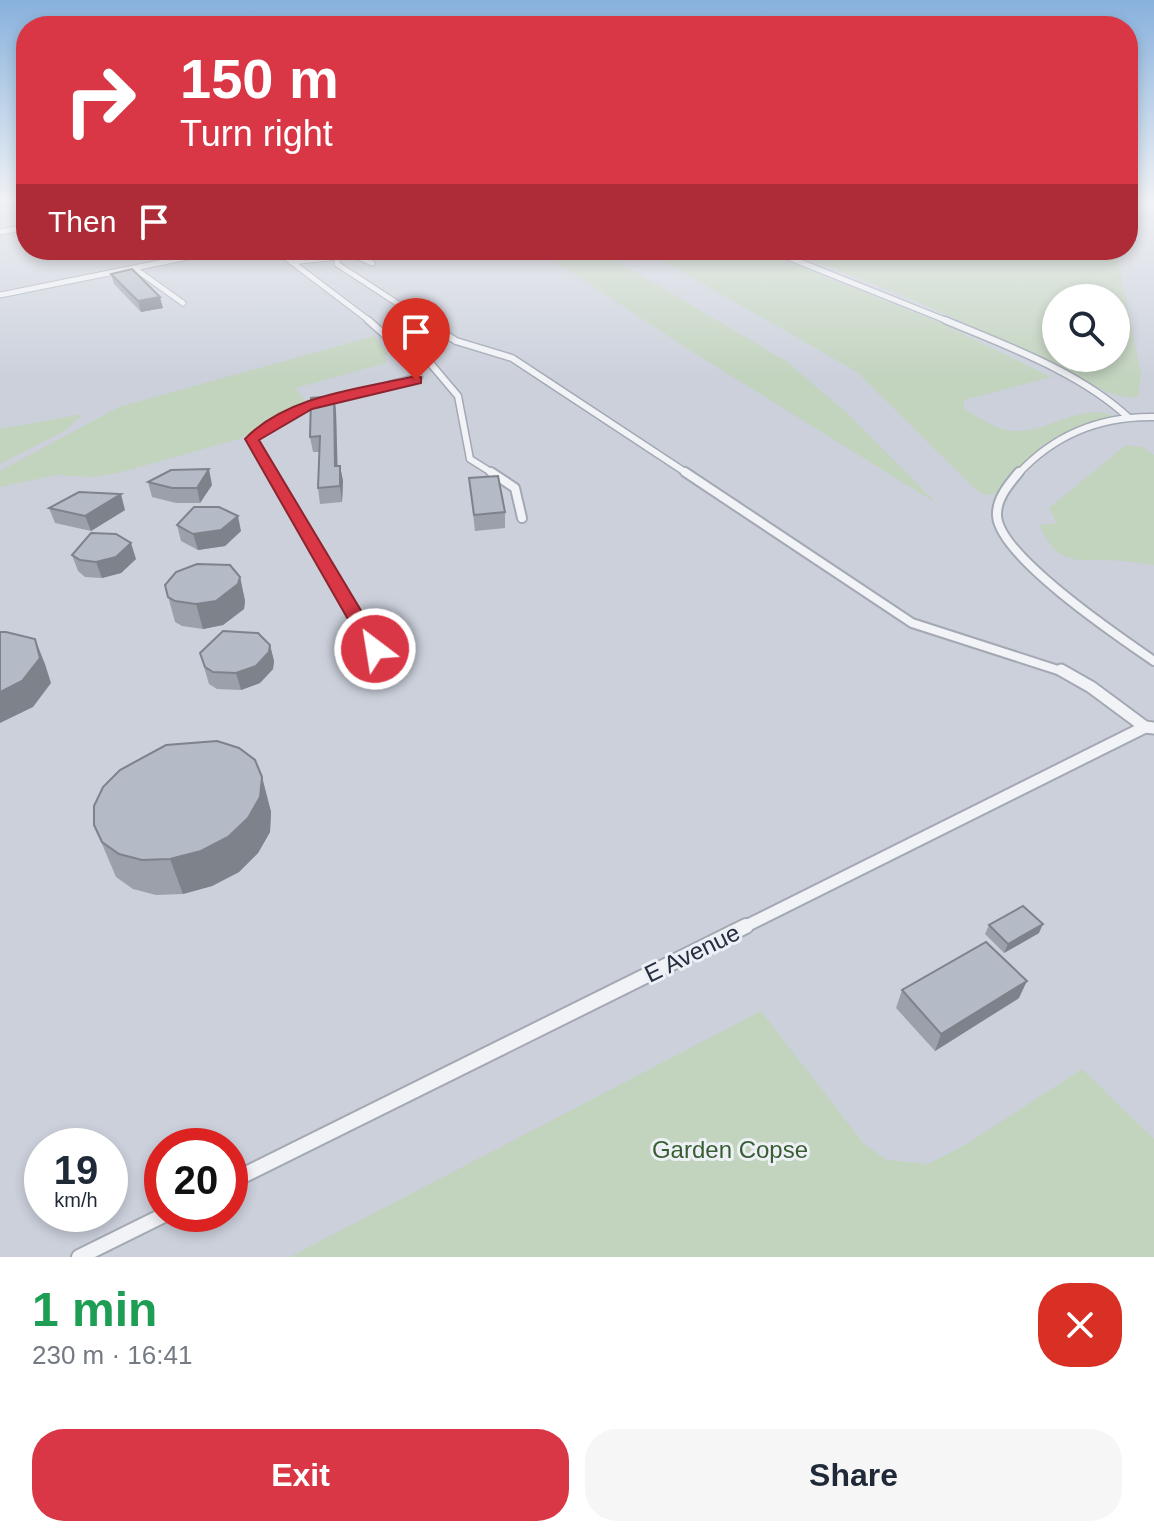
<!DOCTYPE html>
<html lang="en">
<head>
<meta charset="utf-8">
<style>
  :root { --surface:#fff; --page:#f6f6f7; --text:#1f2937; --muted:#747a83; --accent:#da3746 }
  body { margin:0; font-family:Helvetica,sans-serif; background:var(--page); color:var(--text); height:100vh; display:flex; flex-direction:column; font-size:30px; white-space:nowrap }
  * { box-sizing:border-box; margin:0 }
  p { font-size:26px; color:var(--muted) }
  .icon { flex:none; width:44px; height:44px; fill:none; stroke:currentColor; stroke-width:2; stroke-linecap:round; stroke-linejoin:round }
  .map { position:relative; height:1257px; overflow:hidden }
  .panel { display:flex; flex-direction:column; background:var(--surface); flex:1 }
  .panel>* { flex:none }
  .banner { position:absolute; left:16px; top:16px; width:1122px; height:244px; border-radius:32px; box-shadow:0 4px 12px #0003; background:#da3746; color:#fff; overflow:hidden }
  .buttons { position:absolute; left:1042px; top:284px; display:grid; gap:16px }
  .buttons a { display:grid; place-items:center; width:88px; height:88px; border-radius:50%; background:var(--surface); box-shadow:0 4px 12px #0003; font-size:40px }
  .speed { position:absolute; left:24px; top:1128px; display:flex; gap:16px; font-size:40px; font-weight:700; text-align:center }
  .speed>* { display:grid; place-content:center; width:104px; height:104px; border-radius:50%; background:var(--surface); box-shadow:0 4px 12px #0003; line-height:1 }
  .speed small { font-size:20px; font-weight:400 }
  .speed .limit { border:12px solid #d22; background:#fff; color:#111 }
  .pin { position:absolute; display:grid; place-items:center; width:68px; height:68px; color:#fff; margin:-82px -34px; border-radius:50% 50% 50% 0; rotate:-45deg; box-shadow:0 0 8px #0007 }
  .pin .icon { rotate:45deg }
  .me { position:absolute; width:88px; margin:-44px; rotate:329deg; stroke-linejoin:round; filter:drop-shadow(0 0 6px #0008) }
  .turn { display:flex; align-items:center; gap:28px; height:168px; padding:0 32px; font-size:36px }
  .turn .icon { width:104px; height:104px; stroke-width:2.5 }
  .turn b { display:block; font-size:56px; line-height:68px }
  .then { display:flex; align-items:center; height:76px; padding:0 32px; background:#0003; gap:16px; font-size:30px }
  .round { display:grid; place-items:center; flex:none; width:84px; height:84px; border-radius:32px; background:var(--page) }
  .summary { display:flex; align-items:center; justify-content:space-between; height:136px; padding:0 32px }
  h1 { font-size:48px; font-weight:700; line-height:60px; color:#1e9e55 }
  .action { display:flex; gap:16px; margin-top:auto; padding:16px 32px }
  .action a { flex:1; height:92px; border-radius:32px; background:var(--accent); color:#fff; font-size:32px; font-weight:700; line-height:92px; text-align:center }
  .action a+a { background:var(--page); color:var(--text) }
  .map>svg:first-child { display:block }
</style>
</head>
<body>
<div class="map">
<svg width="1154" height="1257" viewBox="0 0 1154 1257">
  <rect width="100%" height="100%" fill="#dee1e9"/>
  <path fill="#cbd0db" fill-rule="evenodd" d="M0,202H26V250H1128V202H1134L1137,211L1154,213V1257H0ZM1056,298H1116V358H1056ZM42,1146H110V1214H42ZM162,1146H230V1214H162Z"/>
  <path fill="#c2d3be" fill-rule="evenodd" d="M538,250H598L786,361L847,413L936,503L691,351Z
    M644,250H753L775,257L941,323L1051,377L964,400V409C980,418 998,431 1016,431C1048,433 1081,402 1113,416L1042,445L996,494L985,495L974,488L857,372Z
    M779,250H1116L1141,373L1138,397C1109,401 1075,372 1049,361C961,321 871,279 779,250ZM1056,298H1116V358H1056Z
    M374,336L387,353L386,363L295,388L308,404L239,439L118,473L93,477L56,475L0,487V471L119,407Z
    M83,414L66,430L0,464V429Z
    M1126,445L1142,447L1154,455V565C1138,563 1120,560 1104,560C1069,561 1056,561 1039,525L1057,523L1049,508Z
    M761,1011L863,1143L887,1160L928,1164L967,1144L1082,1069L1154,1139V1257H290Z"/>
  <g fill="none" stroke-linecap="round" stroke-linejoin="round">
    <defs>
      <path id="service-far4" d="M0,232L26,227
        M276,250L371,322
        M770,250L950,322
        M337,257L354,255L372,263
        M291,262L337,257V264L426,322
        M134,268L183,303
        M0,295L223,250"/>
      <path id="service-far3" d="M423,320L456,341L512,358L688,474
        M945,320C1007,346 1080,372 1129,418
        M409,356L425,357L458,396L470,459L494,474
        M273,474L252,439L308,406L419,377L400,348L368,320
        M1018,474C1054,435 1100,416 1154,417"/>
      <path id="service-far2" d="M272,472L389,672
        M491,472L515,488L522,518
        M685,472L912,623L1064,672
        M1019,472C1009,484 996,499 997,516C1000,557 1119,637 1154,661"/>
      <path id="service-far1" d="M388,670L390,673
        M1061,670L1091,687L1145,727
        M742,928L1145,727L1154,728"/>
      <path id="service" d="M230,1182L746,926
        M79,1257L166,1214"/>
    </defs>
    <use href="#service-far4" stroke="#a3a8b3" stroke-width="7"/>
    <use href="#service-far3" stroke="#a3a8b3" stroke-width="9"/>
    <use href="#service-far2" stroke="#a3a8b3" stroke-width="12"/>
    <use href="#service-far1" stroke="#a3a8b3" stroke-width="15"/>
    <use href="#service" stroke="#a3a8b3" stroke-width="18"/>
    <use href="#service-far4" stroke="#f1f3f7" stroke-width="5"/>
    <use href="#service-far3" stroke="#f1f3f7" stroke-width="6"/>
    <use href="#service-far2" stroke="#f1f3f7" stroke-width="8"/>
    <use href="#service-far1" stroke="#f1f3f7" stroke-width="11"/>
    <use href="#service" stroke="#f1f3f7" stroke-width="14"/>
  </g>
  <path fill="#9ba0aa" d="M111,274L163,308L141,312L114,284Z
    M334,396L336,411L337,466H340L343,481L342,502L320,504L318,488L320,452H313L310,437Z
    M469,478L505,512V528L475,531Z
    M148,482L212,485L200,503H176L152,497Z
    M49,508L125,510L91,531L55,523Z
    M177,525L241,531L225,546L198,550L181,541Z
    M72,555L136,559L121,573L102,578L85,577L78,571Z
    M240,577L245,601L244,609L223,625L203,629L182,626L175,622L165,585Z
    M270,645L274,661L273,669L260,683L241,690L217,689L209,684L200,653Z
    M262,777L271,812L270,832L258,853L239,872L212,886L183,894L156,895L133,889L116,877L94,825Z
    M989,925L1039,933L1004,953L985,934Z
    M902,990L1019,998L935,1051L896,1008Z"/>
  <path fill="#7e828b" d="M160,297L163,308L141,312L138,301Z
    M334,396L336,411L338,481L335,466Z
    M340,466L343,481L342,502L340,486Z
    M209,469L212,485L200,503L197,488Z
    M121,494L125,510L91,531L85,516Z
    M238,516L241,531L225,546L198,550L193,534Z
    M131,543L136,559L121,573L102,578L96,562Z
    M240,577L245,601L244,609L223,625L203,629L196,604Z
    M35,639L45,664L51,683L33,707L0,723V692Z
    M270,645L274,661L273,669L260,683L241,690L236,673Z
    M262,777L271,812L270,832L258,853L239,872L212,886L183,894L170,859Z
    M1043,924L1039,933L1004,953L1008,944Z
    M1027,981L1019,998L935,1051L941,1034Z"/>
  <path fill="#b4bac6" stroke="#7e828b" stroke-width="2" d="M132,269L160,297L138,301L111,274Z
    M334,396L335,466H340V486L318,488L320,436L310,437L311,398Z
    M209,469L197,488H172L148,482L171,470Z
    M498,476L505,512L474,515L469,478Z
    M79,492L121,494L85,516L49,508Z
    M194,507H219L238,516L221,530L193,534L177,525Z
    M91,533L116,534L131,543L116,557L96,562L80,560L72,555Z
    M197,564L230,565L240,577L238,584L216,601L196,604L175,601L168,597L165,585L176,572Z
    M223,631L258,633L270,645L269,652L256,666L236,673L213,672L205,667L200,653Z
    M0,632H6L35,639L40,658L22,681L0,692Z
    M217,741L239,748L255,760L262,777L260,797L248,818L228,837L201,851L170,859L142,860L119,854L102,842L94,825V806L103,787L120,770L166,745Z
    M1023,906L1043,924L1008,944L989,925Z
    M986,942L1027,981L941,1034L902,990Z"/>
  <linearGradient id="sky" x2="0" y2="1"><stop stop-color="#87b1dd"/><stop offset="0.53" stop-color="#f0f2f5"/><stop offset="1" stop-color="#f0f2f5" stop-opacity="0"/></linearGradient>
  <rect width="1154" height="378" fill="url(#sky)"/>
  <path fill="#da3746" stroke="#8e242e" stroke-width="2" d="M416,376L421,377V383L312,409L259,440L384,649L375,654L365,649L245,439C287,395 360,389 416,376Z"/>
  <g text-anchor="middle" dominant-baseline="central" stroke-width="6" stroke-linejoin="round" paint-order="stroke">
    <g font-size="24" fill="#262e41" stroke="#edf1f6">
      <text transform="translate(692 953) rotate(-26)">E Avenue</text>
    </g>
    <g font-size="24" fill="#385e32" stroke="#edf1f6">
      <text x="730" y="1149">Garden Copse</text>
    </g>
  </g>
</svg>
<div class="buttons">
<a><svg class="icon" aria-label="search" viewBox="0 0 24 24"><circle cx="10" cy="10" r="6"/><path d="M15 15l6 6"/></svg></a>
</div>
<div class="speed"><div>19<small>km/h</small></div><div class="limit">20</div></div>
<div class="pin" style="left:416px;top:380px;background:#d93025"><svg class="icon" aria-label="arrive" viewBox="0 0 24 24"><path d="M6 21V4h12l-3 4 3 4H6"/></svg></div>
<svg class="me" style="left:375px;top:649px" viewBox="-20 -20 40 40"><circle r="17" fill="#da3746" stroke="#fff" stroke-width="3"/><path d="M0-11L8 9 0 5-8 9z" fill="#fff"/></svg>
<div class="banner">
<div class="turn"><svg class="icon" aria-label="right" viewBox="0 0 24 24"><path d="M7 20v-9h11M14 6l5 5-5 5"/></svg><div><b>150 m</b>Turn right</div></div>
<div class="then">Then<svg class="icon" aria-label="arrive" viewBox="0 0 24 24"><path d="M6 21V4h12l-3 4 3 4H6"/></svg></div>
</div>
</div>
<section class="panel">
<div class="summary"><div><h1>1 min</h1><p>230 m · 16:41</p></div><a class="round" style="background:#d93025;color:#fff"><svg class="icon" aria-label="close" viewBox="0 0 24 24"><path d="M6 6l12 12M18 6L6 18"/></svg></a></div>
<div class="action"><a>Exit</a><a>Share</a></div>
</section>
</body>
</html>
